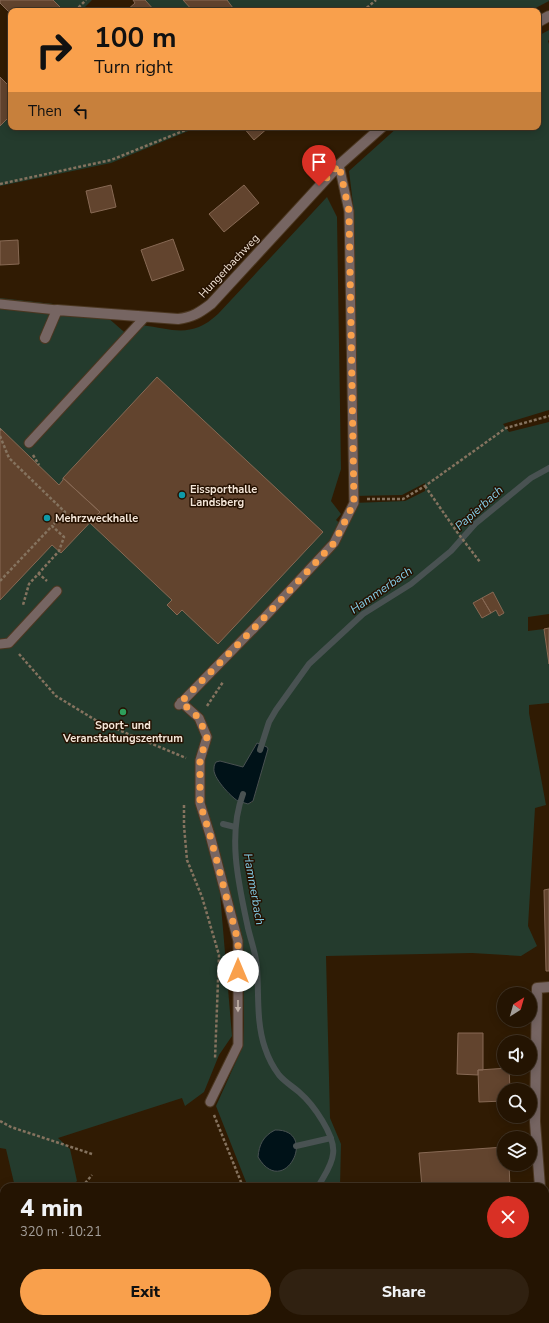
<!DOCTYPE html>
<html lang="en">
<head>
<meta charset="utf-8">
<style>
  :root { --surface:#241402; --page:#302111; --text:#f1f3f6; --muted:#a39e99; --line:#413324; --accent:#f9a04c }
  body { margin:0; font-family:"Nunito Sans",sans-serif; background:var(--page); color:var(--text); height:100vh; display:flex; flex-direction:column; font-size:15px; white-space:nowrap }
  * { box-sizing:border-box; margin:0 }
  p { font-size:13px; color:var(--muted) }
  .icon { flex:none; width:22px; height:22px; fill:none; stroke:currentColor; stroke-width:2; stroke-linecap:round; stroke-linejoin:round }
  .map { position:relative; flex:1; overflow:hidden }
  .panel { position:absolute; left:0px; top:1183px; width:549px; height:140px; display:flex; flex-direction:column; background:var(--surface); border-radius:12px 12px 0 0; box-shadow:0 2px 10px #0003,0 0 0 1px var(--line) }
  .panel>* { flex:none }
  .top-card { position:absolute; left:8px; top:8px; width:533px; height:122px; border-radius:8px; box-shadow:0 2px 10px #0003,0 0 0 1px var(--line); background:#f9a04c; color:#111; overflow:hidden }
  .needle { width:26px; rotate:37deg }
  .buttons { position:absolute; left:497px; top:987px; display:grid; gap:8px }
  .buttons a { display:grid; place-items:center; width:40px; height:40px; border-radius:50%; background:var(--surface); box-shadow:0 2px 10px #0003,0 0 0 1px var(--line); font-size:20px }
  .pin { position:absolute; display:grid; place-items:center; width:34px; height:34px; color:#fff; margin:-41px -17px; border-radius:50% 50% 50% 0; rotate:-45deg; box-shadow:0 0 4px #0007 }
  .pin .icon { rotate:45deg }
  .me { position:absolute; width:44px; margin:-22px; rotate:0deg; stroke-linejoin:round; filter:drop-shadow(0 0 3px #0008) }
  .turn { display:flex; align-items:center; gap:14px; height:84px; padding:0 20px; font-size:18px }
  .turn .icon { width:52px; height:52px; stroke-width:2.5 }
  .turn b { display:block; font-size:28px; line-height:34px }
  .then { display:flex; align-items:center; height:38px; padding:0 20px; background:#0003; gap:8px; font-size:15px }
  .round { display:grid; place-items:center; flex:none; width:42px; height:42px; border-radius:21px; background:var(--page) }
  .headline { display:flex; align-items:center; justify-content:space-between; height:68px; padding:0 20px }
  h1 { font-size:24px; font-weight:800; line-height:30px }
  .cta { display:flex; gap:8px; margin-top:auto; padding:8px 20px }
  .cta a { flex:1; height:46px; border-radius:24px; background:var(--accent); color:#111; font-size:16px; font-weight:800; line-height:46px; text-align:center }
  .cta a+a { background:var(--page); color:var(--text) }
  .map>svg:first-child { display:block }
</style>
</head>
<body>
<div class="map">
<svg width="549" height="1323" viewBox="0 0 549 1323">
  <rect width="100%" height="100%" fill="#301b03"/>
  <path fill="#243b2d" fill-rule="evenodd" d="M53,0H92L81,11H64Z
    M145,0H549V1L530,11H155Z
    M549,30V40L548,41L549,44V410L503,424L509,432L549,422V614L528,617V631L544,629L549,664V703L529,705V675V713L546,805L535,808L528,926L537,946L521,956L472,953L326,956L330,1118L341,1144L340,1187H248L216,1106L243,1046L244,1024L243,941L215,834L232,1036L219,1055L204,1092L185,1106L182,1098L58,1138L70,1149L77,1181L70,1187H15L6,1149L0,1148V298L98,309L131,338L142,325C175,330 192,338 218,314L327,197L337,217L341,469L331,501L341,514L336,520L343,526L353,503L405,501L425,491V483L402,495L354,496L358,472L355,368L354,212L349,171L398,127H538V36ZM256,744L261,774L253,801L251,803L220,761L243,767L245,765Z
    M11,115V127H198L111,163L0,186V126Z
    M291,1319H345L346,1323H292Z"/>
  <path fill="#001218" stroke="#495252" d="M257,743L267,747L268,749L253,801L248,804C245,803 241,802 238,801C231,797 212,777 214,768C214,765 215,764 216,762L220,761L243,767Z
    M275,1130C320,1129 284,1201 258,1157C259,1145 263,1136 275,1130Z"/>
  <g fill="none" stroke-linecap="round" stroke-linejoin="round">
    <path stroke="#495252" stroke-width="6" d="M260,750L269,722L276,710L309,664L363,614L411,584L451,551L475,524L531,478L549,468
      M243,794C227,836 239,886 248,928C251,941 256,954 257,967C259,993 256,1022 265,1048C268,1057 273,1067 279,1075C285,1082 292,1086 299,1092C313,1104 336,1136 333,1154C332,1166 323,1177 318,1187
      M223,824L235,827
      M296,1146L331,1138
      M335,1319L336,1323"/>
  </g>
  <path fill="#62442e" stroke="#876954" d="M0,0H53L64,11H11V14L0,3Z
    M133,0H145L155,11H126L135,3Z
    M183,0H227L233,8L229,11H193Z
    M0,77L11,88V115L0,126Z
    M243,127H269L254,140Z
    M111,185L116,207L91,213L86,191Z
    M244,185L259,203L224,232L209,214Z
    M173,239L184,270L152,281L141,250Z
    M18,240L19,264L0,265V241Z
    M157,377L323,532L218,644L182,610L177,615L167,605L172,600L90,523L100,512L63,478Z
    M0,428L59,485L63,480V478L100,512L61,553L52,545L0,600Z
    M493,592L504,613L499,616L496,610L491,613L482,598Z
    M482,598L491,613L482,618L473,603Z
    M549,628V664L544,629Z
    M549,889V971H546L544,890Z
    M458,1033H483V1070H478V1075L457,1074Z
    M509,1068L510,1090H504V1101L479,1102L478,1070Z
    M504,1147V1164H509L510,1187H422L419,1153Z
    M4,1196V1219L0,1202V1197Z
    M0,1209H2L4,1219V1222L0,1223Z
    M50,1319H81L82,1323H51Z
    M389,1319H419V1323H389Z"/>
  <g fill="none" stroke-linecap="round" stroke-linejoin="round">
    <defs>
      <path id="lane" d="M0,304L57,310
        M29,443L145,317
        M0,644L9,643L57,591
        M181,702L199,718L207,737L200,760V803L210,835L238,941V1045L210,1102
        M179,705L263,619L334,543L354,503L349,211L339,165"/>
      <path id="street" d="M538,22L549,16
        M45,338L57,310L178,319C193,317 199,313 211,304L339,165L382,127
        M540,1187L535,1122L537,988L549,987
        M0,1247L4,1249
        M545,1266L549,1323
        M37,1319L38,1323"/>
    </defs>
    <use href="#lane" stroke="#4b3721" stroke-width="11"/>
    <use href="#street" stroke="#4b3721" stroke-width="12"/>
    <path stroke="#85735f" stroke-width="2.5" stroke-dasharray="3 2" stroke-linecap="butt" d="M75,11L86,0
      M363,11L376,0
      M0,184L111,160L193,127
      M0,430L1,429
      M0,436L9,458L65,512L52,526
      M33,455L39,465
      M425,486L457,532L480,562
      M367,499H403L425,486L506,428L549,416
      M38,573L47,581
      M0,581L52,526L64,537L59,551L29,584L23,605
      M19,654L56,696L97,721L186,758
      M207,706L223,682
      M184,805V826L187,860L202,897L219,955L215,1059
      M214,1115L243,1187
      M0,1121L11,1127L92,1154
      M82,1187L92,1175
      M285,1319L286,1323"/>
    <use href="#lane" stroke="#766562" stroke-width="9"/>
    <use href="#street" stroke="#766562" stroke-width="10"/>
  </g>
  <defs><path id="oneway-solid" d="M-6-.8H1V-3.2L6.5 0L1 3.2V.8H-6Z"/></defs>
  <use fill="#c2b2a9" href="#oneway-solid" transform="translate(238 1006) rotate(90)"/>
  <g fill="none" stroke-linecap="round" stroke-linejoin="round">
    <path stroke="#f9a04c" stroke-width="7" stroke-dasharray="0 12.6" d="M238,971V941L210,835L200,803V760L207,737L199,718L181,702L263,619L334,543L354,503L349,211L339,165L319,186"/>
  </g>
  <g fill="#0f9aa8" stroke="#251100" stroke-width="1.5">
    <circle cx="182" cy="495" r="4"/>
    <circle cx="47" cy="518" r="4"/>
  </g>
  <circle fill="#2e9e5b" stroke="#251100" stroke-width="1.5" cx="123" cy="712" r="4"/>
  <g text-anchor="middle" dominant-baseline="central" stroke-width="3" stroke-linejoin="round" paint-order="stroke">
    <g font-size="11" fill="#f4e6d8" stroke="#251100">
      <text transform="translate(229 266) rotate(-47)">Hungerbachweg</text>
    </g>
    <g font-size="11" font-weight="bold" fill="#f4e6d8" stroke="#251100" text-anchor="start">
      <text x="190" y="489">Eissporthalle<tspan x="190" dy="13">Landsberg</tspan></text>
      <text x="55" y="518">Mehrzweckhalle</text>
      <text x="123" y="725" text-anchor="middle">Sport- und<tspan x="123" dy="13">Veranstaltungszentrum</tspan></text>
    </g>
    <g font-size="12" font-style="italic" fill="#84cfe9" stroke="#251100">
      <text transform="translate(479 508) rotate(-42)">Papierbach</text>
      <text transform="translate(381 590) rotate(-35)">Hammerbach</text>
      <text transform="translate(254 889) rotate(80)">Hammerbach</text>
    </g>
  </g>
</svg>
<div class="buttons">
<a><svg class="needle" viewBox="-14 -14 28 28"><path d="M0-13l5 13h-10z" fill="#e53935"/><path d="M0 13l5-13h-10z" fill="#a39e99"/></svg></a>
<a><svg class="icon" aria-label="sound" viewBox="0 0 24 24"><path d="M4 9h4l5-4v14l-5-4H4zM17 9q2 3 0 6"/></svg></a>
<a><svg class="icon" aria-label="search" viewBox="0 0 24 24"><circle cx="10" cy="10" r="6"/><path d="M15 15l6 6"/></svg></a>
<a><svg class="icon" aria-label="layers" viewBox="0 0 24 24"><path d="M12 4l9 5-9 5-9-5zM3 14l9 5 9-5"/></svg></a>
</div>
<div class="pin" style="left:319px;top:186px;background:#d93025"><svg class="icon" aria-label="arrive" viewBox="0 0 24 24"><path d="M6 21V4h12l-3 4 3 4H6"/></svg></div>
<svg class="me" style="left:238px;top:971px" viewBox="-20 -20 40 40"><circle r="19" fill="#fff"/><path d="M0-13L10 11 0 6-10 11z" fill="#f9a04c"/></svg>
<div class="top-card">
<div class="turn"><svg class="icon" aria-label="right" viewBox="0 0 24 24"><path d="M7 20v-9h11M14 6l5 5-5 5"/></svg><div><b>100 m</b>Turn right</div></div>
<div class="then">Then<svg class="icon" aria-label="left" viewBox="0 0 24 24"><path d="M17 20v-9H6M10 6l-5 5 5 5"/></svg></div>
</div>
<section class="panel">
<div class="headline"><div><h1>4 min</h1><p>320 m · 10:21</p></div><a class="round" style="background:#d93025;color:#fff"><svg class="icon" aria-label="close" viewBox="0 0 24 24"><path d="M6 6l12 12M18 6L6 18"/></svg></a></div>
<div class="cta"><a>Exit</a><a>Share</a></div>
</section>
</div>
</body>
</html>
